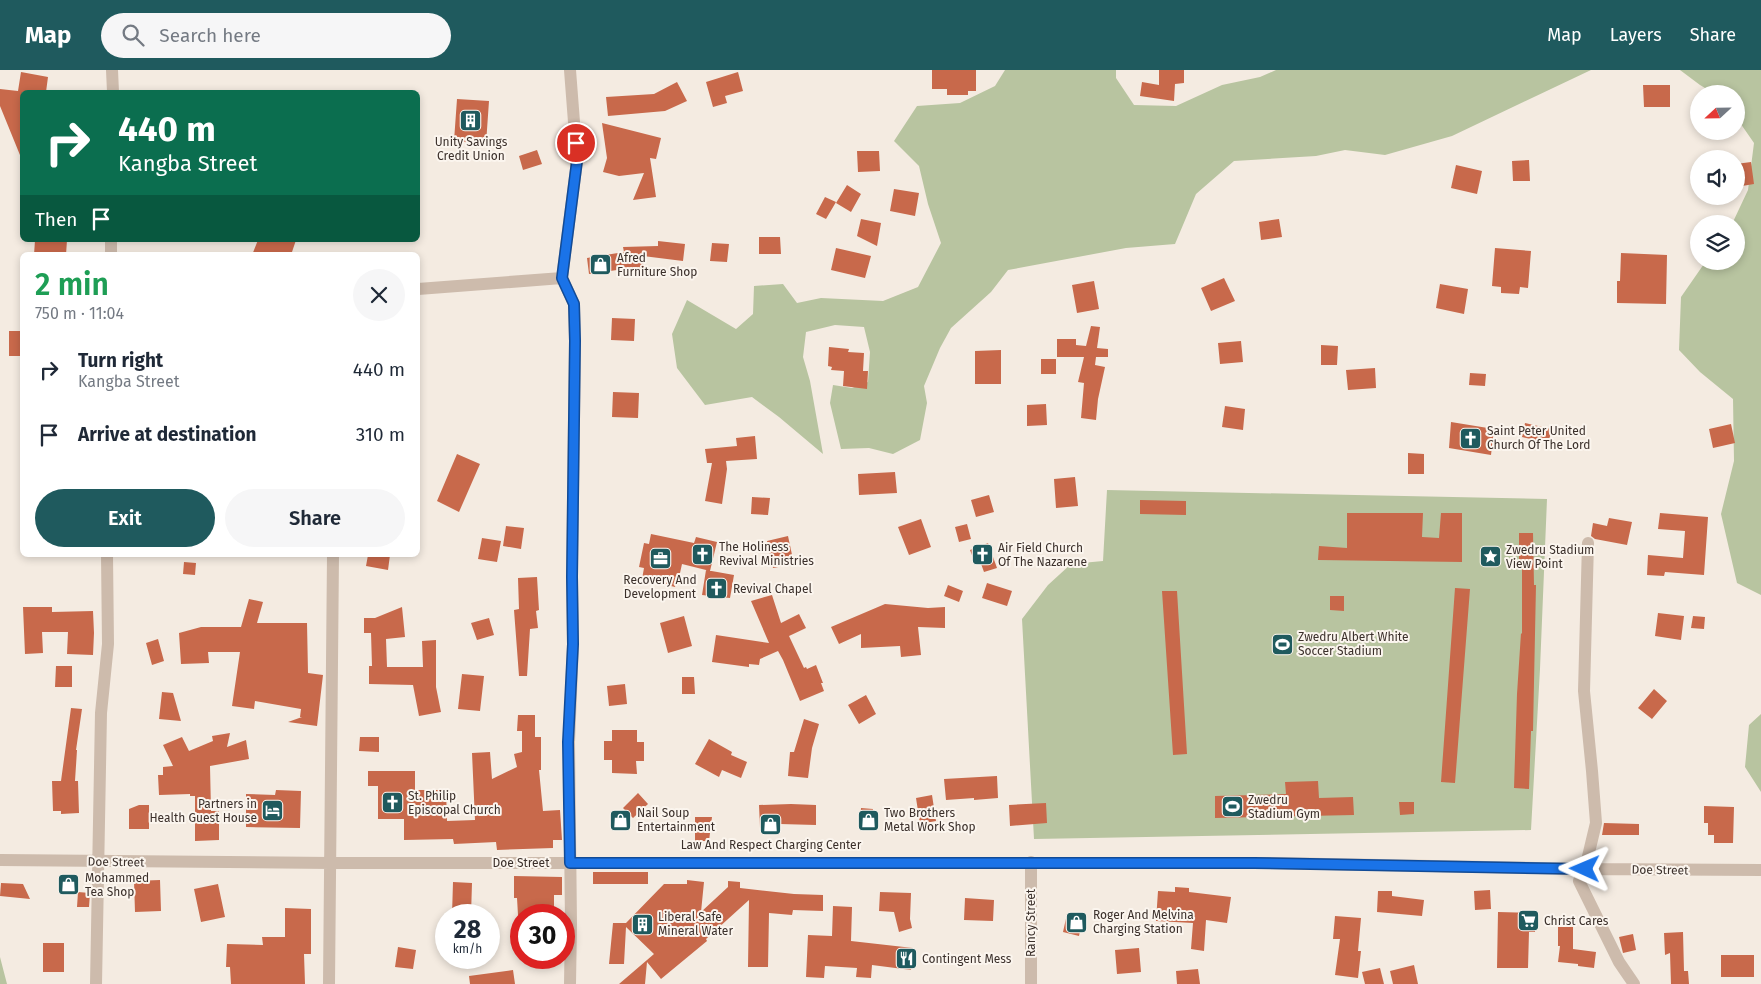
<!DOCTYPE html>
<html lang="en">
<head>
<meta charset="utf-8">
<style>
  :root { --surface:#fff; --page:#f6f6f7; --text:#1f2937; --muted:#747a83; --accent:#1f5a5e }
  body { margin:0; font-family:"Fira Sans",sans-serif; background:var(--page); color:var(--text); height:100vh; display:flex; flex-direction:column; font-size:19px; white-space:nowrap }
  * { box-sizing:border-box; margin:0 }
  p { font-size:16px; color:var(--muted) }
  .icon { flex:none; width:28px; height:28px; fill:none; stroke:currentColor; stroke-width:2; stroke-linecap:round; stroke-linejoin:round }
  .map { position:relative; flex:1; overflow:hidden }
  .sheet { position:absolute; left:20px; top:182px; width:400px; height:305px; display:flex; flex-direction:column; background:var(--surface); border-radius:8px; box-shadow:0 2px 8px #0003 }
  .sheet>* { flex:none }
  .top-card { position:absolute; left:20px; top:20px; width:400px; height:152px; border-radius:8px; box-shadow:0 2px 8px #0003; background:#0b6e4f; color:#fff; overflow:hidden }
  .needle { width:32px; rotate:248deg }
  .buttons { position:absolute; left:1690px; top:15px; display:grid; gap:10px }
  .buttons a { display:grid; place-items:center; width:55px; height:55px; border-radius:50%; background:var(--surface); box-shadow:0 2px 8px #0003; font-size:25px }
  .speed { position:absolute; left:435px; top:834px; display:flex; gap:10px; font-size:25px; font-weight:700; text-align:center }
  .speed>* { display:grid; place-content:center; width:65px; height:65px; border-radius:50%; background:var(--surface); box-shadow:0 2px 8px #0003; line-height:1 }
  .speed small { font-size:12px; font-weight:400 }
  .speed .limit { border:8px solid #d22; background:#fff; color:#111 }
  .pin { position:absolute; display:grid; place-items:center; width:42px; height:42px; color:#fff; margin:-21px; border:2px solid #fff; border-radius:50%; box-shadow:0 1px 5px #0007 }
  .me { position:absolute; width:55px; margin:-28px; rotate:271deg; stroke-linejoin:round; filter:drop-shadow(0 0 4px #0008) }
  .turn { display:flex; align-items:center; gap:18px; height:105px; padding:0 15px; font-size:22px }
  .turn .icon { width:65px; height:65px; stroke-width:2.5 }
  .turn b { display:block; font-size:35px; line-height:42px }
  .then { display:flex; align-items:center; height:48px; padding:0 15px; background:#0003; gap:10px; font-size:19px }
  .round { display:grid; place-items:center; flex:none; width:52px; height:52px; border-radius:26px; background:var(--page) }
  .summary { display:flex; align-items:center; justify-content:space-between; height:85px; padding:0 15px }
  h1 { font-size:30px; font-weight:600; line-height:38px; color:#1e9e55 }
  .action { display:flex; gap:10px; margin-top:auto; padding:10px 15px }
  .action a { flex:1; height:58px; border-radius:30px; background:var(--accent); color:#fff; font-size:20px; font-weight:600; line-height:58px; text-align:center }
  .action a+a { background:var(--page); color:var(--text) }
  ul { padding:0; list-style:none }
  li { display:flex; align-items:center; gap:15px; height:65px; padding:0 15px }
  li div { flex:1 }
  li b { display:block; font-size:19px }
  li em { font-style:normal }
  header { display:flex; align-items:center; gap:30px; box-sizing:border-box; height:70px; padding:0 25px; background:var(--accent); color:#fff }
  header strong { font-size:24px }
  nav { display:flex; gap:28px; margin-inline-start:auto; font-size:18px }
  .search { width:350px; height:45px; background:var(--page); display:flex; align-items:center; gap:12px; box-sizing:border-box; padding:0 18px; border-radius:28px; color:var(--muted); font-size:19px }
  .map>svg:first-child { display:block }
</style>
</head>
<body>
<header>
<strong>Map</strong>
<div class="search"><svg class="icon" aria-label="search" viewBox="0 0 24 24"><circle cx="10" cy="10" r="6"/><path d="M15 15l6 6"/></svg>Search here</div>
<nav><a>Map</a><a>Layers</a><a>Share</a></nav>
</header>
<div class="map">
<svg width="1761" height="914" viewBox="0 0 1761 914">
  <rect width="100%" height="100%" fill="#f4ebe1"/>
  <path fill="#b8c4a0" d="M1005,0H1116V8L1134,35L1176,36L1222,15L1260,7L1276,0H1591L1452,66L1385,85L1345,80L1316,86L1234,91L1196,124L1175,174L1126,178L1008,200L991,222L951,258L940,278L924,316L927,333L920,370L893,384L869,378L841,379L830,333L833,315L852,318L868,312L870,282L864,257L835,255L806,262L803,287L810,311L823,384L779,347L752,327L705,335L677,298L672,264L687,230L736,259L753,244L754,216L783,214L797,233L821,228L883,231L918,217L941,173L928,134L919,96L894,71L917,36L960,33L995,16Z
    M1680,0H1761V525L1737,513L1721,444L1734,391L1733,329L1700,302L1679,280L1681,227L1706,191H1736V154H1732L1748,120L1754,73L1736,47V24H1715L1700,15Z
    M1107,420L1547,429L1540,599L1531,760L1034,769L1022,549L1048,515L1071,494L1103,491Z
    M1761,644V722L1745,697L1749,655Z
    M0,887L7,914H0Z"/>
  <path fill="#c8694b" d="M932,0H976V21H968V25H947V19H932Z
    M1159,0H1184V13L1175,14L1174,31L1140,26L1142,12L1159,15Z
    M21,2L48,7L46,22H22V90L0,36V19L18,21Z
    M738,2L743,21L725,26L727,33L713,37L706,12Z
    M677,12L687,31L665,41L608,46L606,27L654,24Z
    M1643,15H1670V37H1644Z
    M457,29L489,31L486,74L454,71Z
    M602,53L661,68L656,89L650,88L656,127L633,130L644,103L619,106L603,102L607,88Z
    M537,80L542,94L523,100L519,86Z
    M857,81H879L880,101L858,102Z
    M1529,90L1530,111H1513L1512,91Z
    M1751,92L1754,114L1736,117V94Z
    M1456,95L1482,101L1477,124L1451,118Z
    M847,115L861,124L851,142L836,133Z
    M894,119L919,123L915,146L890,141Z
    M825,127L836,132L826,149L816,144Z
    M861,149L881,153L877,176L857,166Z
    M1279,149L1282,167L1261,170L1259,152Z
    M759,167H780L781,184H759Z
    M35,170H67L66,185H34Z
    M258,170H296L291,185H252Z
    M658,171L685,174L683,191L643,186L644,201L625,202L624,199L589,204L587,188L624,182L623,177L658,176Z
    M712,173L729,174L727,192L710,191Z
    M836,178L871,186L865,208L831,200Z
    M1495,178L1531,181L1528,218L1520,217L1519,224L1501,223V217L1492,216Z
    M1621,183L1667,185L1666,234L1617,233V211H1620Z
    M1224,208L1235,231L1211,241L1201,218Z
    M1094,211L1099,239L1077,243L1072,215Z
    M1440,214L1468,219L1464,244L1436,238Z
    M612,248L635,249L634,271L611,270Z
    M1091,256L1100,257L1097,278L1108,279V287H1096L1095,295L1105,297L1098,329L1096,350L1081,348L1084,313L1078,312L1084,287H1057V269H1076V275L1086,276Z
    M9,261H22V286H9Z
    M1241,271L1243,292L1220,294L1218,273Z
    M1321,275L1338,276L1337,295H1321Z
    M829,277L849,279L848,282L864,283L863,301H868L867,319L843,316L844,301L831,300L832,297L828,296Z
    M1001,280V314H975V281Z
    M1041,289H1056V304H1041Z
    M1375,298L1376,318L1348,320L1346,300Z
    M1470,303L1486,304L1485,316L1469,315Z
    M613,322L639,323L638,348L612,347Z
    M1046,334L1047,355L1027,356V335Z
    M1225,336L1245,339L1243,360L1222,357Z
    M1451,352L1494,359L1491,385L1449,378Z
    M1525,353L1551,359L1549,373L1522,367Z
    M1731,354L1735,373L1713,378L1709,359Z
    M755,366L757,389L726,391L727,399L722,434L705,431L712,393H707L705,379L737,376L736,368Z
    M1408,383L1424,384V404H1408Z
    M457,384L480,394L459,442L437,431Z
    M895,402L897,423L859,425L858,404Z
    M1075,407L1078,436L1056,438L1054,409Z
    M989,425L994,442L976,447L971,430Z
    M752,427L770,428L768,445L751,444Z
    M1140,430L1186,431V445L1140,444Z
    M1347,443H1423L1422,467L1439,468L1441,443H1462V492L1318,490L1319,476L1347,478Z
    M1660,443L1708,447L1704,505L1665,502L1664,506L1647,505L1648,485L1683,488L1685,461L1658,459Z
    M1609,448L1632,452L1627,475L1595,469L1591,466L1593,453L1607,456Z
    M921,449L931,477L909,485L898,457Z
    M967,454L971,469L959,472L955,457Z
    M506,456L524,458L521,479L503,476Z
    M1519,463H1533L1534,515H1536L1533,661H1531L1529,719L1514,718L1517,624L1521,563L1522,564V497H1519Z
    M651,464L694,473L696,467L717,472L710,501L682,494L680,503H678L675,517L642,509L644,498L639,497L644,473L649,474Z
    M788,466L794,494L773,498L767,471Z
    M482,468L501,471L497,492L478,489Z
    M988,473L997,498L984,502L980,491L975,493L970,480Z
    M368,485H390L388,500L366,496Z
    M184,492L196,493L195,505L183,504Z
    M706,500L734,505L730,528L702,525Z
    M537,507L539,540L536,541L538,558L530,559L527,606H519L514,540L519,539L518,508Z
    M987,513L1012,521L1007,536L982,528Z
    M948,515L963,521L959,532L944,526Z
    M1455,518L1470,519L1455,713L1441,712Z
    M1162,521H1177L1187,684L1173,685Z
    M772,525L781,553L799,544L806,558L789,566L804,598L806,597L807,599L816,595L823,613H821L824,621L800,631L783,590L778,581L760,589L759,595L749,594V597L712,592L716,565L769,573L751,531Z
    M1330,526H1344V541L1330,540Z
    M249,529L263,532L257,553H307L308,603L323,605L317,656L288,652L302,647H300L301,639L255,631L254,639L232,636L240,582H208L209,593L181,594L179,563L201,557H241Z
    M885,534L928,538L945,537V558L918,557L921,585L901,587L900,576L861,578V564L839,574L831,557Z
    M23,537H52V542L93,541L94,563L93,585L67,584L68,562H42L43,583L25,584Z
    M402,537L405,567L386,569L387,597H423L422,571L436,570V617L441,642L419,646L413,615L369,614V596H372L371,563H364V548H375Z
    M1658,543L1684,546L1681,570L1655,566Z
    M684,546L692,576L668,583L660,553Z
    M1693,546L1705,547L1704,559L1691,558Z
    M489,548L494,565L477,570L471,553Z
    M158,569L164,591L152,595L146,573Z
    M56,596H72V617H55Z
    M462,604L484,606L480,641L458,639Z
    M682,607H694L695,624H682Z
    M625,614L627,634L609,636L607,616Z
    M1654,619L1667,631L1652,649L1638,638Z
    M162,622L173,623L181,651L159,649Z
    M866,625L876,644L859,654L848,635Z
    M71,638L82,639L76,680H77L75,711H78L79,743L61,744V741H53L52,711H61Z
    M518,645H535V667H541V700H539L543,741L560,740L562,770H553V778L497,780L496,772L454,774L453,769L404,770V749H378V716H368V701H415V720H446L447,751L475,750L472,683L490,682L492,709L517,697L514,684L522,682V661H517Z
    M804,649L819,654L812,678L808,708L788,706L790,682H794Z
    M612,660H637V672H644V691H636L637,704L612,703V690H604V671H612Z
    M230,663L227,677L246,670L249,689L210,696L211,741H219V770L195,771V726H190V724L159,725L158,705H163V697L173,696L163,675L182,667L189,681L213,671L212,666Z
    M360,667H379V682L359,681Z
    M709,669L732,682L731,685L747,692L741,708L722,700L719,707L695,694Z
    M997,706L998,728L974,730V728L946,730L944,709Z
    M1318,711L1319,728L1353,727L1354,745L1215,748V726L1286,724L1285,712Z
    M276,720L301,721L300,758L246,757V724L275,725Z
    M638,723L648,734L633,748L623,738Z
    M932,725L936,751L920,754L916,728Z
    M1399,732H1414V744L1400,745Z
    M1046,733L1047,753L1010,756L1009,735Z
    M791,734L816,735V755L780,754V758H777V762H763V758H760L759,735Z
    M139,735H149V759H129V739Z
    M1704,736L1734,737L1733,773H1714V765H1708V753H1704Z
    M861,738L873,739L872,752H860Z
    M695,747H712L709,771H695Z
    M1604,753L1639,754V765H1602Z
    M593,802H648V814H593Z
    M514,806L562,807V825H554V845H518L517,828H514Z
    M62,808L76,809L75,824L61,823Z
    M160,810L161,841L135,842L134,811Z
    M687,810L704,812L701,842L728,817V811L740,812V818L794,824L823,825V841L793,840L792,845L769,843L768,897H748L749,830L706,869L707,871L661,909L647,892L645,914H619L654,884L626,857L624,894H609L613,853H626L664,814H687Z
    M453,812L472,813L471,845H452Z
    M1,813L23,814L30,829L0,826Z
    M218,814L225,847L201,852L194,819Z
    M1175,817L1189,818V822L1231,827L1227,853L1206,850L1204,881L1191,879L1193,853L1156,851L1158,821L1175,822Z
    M1490,820L1491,839L1475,840L1474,821Z
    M1378,821H1392V826L1424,830L1422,846L1377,842Z
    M78,822L90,823L89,837H77Z
    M880,822L911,823L910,849L912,858L899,862L894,842L879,841Z
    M965,828L994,830L993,851L964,850Z
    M833,836L852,837L851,871L913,878L911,900L872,895L871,908L856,907L857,898L825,896L824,908L806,907L808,865L832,866Z
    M285,838L311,839V884H304L305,914H231L230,897H226L227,874L263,875L262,867H285Z
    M1498,842L1536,843L1535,862H1529L1528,898H1497Z
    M1067,844L1083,847L1079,866L1063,862Z
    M1335,846L1361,848L1358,881H1361L1358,908L1335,905L1340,869H1333Z
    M1558,857H1573V879L1596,882L1594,898L1578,896V894L1558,892L1560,876H1558Z
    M1683,862L1684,901H1688L1689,914H1671L1670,883L1665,885L1664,863Z
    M1633,864L1636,880L1623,883L1619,867Z
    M43,873H64V902H43Z
    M398,877L416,880L413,899L395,897Z
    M1139,878L1141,902L1117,904L1115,880Z
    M1721,885H1754V907H1721Z
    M1414,895L1418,914H1393L1390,901Z
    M1380,898L1384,914H1365L1362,902Z
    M1198,899L1200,914H1177L1176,901Z
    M513,900L515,914H470L469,906Z"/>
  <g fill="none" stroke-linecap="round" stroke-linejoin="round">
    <path stroke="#cdbbac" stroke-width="12" d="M112,0L113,22
      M111,185V170
      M418,219L562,208
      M1588,473L1584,621L1592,701L1596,753L1585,799L1579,811L1619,892L1634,914
      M0,790L331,793H1272L1585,799L1761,800
      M1031,792V914
      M96,914L101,643L108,574L107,485
      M329,914L333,485
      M570,914L571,854L569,672L573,574L572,507L575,271L574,234L562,208L577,91L570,0"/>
  </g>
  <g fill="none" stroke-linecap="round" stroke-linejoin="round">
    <defs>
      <path id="route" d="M576,73L577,91L562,208L574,234L575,271L572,507L573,574L568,672L570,793H1254L1585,799"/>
    </defs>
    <use href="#route" stroke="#114b97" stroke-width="12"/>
    <use href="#route" stroke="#1a73e8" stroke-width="9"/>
  </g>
  <defs>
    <symbol id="building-square" viewBox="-11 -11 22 22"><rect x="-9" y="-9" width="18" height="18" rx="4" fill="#1f5a5e" stroke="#fbf5ee"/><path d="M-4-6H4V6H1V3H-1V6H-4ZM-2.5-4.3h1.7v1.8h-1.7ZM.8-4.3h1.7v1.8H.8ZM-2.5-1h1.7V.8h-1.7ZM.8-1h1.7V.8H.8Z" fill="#fff"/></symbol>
    <symbol id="shop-square" viewBox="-11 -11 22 22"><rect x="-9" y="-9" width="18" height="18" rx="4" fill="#1f5a5e" stroke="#fbf5ee"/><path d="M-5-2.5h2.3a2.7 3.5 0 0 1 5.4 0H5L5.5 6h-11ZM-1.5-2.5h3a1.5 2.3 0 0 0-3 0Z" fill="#fff"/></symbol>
    <symbol id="church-square" viewBox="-11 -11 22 22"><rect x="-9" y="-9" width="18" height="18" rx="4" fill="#1f5a5e" stroke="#fbf5ee"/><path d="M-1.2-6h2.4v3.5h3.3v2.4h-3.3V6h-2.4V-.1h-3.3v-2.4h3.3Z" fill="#fff"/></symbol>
    <symbol id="sight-square" viewBox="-11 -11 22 22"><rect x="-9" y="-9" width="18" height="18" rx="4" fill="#1f5a5e" stroke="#fbf5ee"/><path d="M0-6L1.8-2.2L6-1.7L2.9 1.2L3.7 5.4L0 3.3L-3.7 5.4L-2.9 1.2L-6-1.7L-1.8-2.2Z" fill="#fff"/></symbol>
    <symbol id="office-square" viewBox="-11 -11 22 22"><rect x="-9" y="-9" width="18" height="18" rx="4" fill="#1f5a5e" stroke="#fbf5ee"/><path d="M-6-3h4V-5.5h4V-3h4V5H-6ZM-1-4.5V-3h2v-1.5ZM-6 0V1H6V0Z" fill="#fff"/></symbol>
    <symbol id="stadium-square" viewBox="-11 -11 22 22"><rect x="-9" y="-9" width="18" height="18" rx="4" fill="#1f5a5e" stroke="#fbf5ee"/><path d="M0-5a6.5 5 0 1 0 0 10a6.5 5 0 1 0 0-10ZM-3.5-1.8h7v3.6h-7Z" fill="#fff"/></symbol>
    <symbol id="hotel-square" viewBox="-11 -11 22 22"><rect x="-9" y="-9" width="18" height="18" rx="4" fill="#1f5a5e" stroke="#fbf5ee"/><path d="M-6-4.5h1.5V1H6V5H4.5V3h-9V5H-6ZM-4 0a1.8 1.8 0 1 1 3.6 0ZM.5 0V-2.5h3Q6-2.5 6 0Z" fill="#fff"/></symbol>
    <symbol id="supermarket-square" viewBox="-11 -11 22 22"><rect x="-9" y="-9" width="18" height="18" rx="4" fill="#1f5a5e" stroke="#fbf5ee"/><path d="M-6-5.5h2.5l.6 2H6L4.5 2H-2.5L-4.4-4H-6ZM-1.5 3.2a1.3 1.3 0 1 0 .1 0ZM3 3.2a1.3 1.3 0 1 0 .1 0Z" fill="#fff"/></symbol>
    <symbol id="restaurant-square" viewBox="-11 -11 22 22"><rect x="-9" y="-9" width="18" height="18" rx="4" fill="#1f5a5e" stroke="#fbf5ee"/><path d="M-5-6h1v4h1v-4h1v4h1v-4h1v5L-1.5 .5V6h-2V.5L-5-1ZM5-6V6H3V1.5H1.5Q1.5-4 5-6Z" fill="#fff"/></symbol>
  </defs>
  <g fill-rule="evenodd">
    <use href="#building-square" x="458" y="38" width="25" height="25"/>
    <use href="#shop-square" x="588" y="182" width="25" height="25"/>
    <use href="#church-square" x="1458" y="356" width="25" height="25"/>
    <use href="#church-square" x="690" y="472" width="25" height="25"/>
    <use href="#church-square" x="970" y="472" width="25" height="25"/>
    <use href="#sight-square" x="1478" y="474" width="25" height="25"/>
    <use href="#office-square" x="648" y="476" width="25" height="25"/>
    <use href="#church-square" x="704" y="506" width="25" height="25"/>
    <use href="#stadium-square" x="1270" y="562" width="25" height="25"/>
    <use href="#church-square" x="380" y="720" width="25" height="25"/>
    <use href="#stadium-square" x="1220" y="724" width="25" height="25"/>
    <use href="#hotel-square" x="260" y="728" width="25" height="25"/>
    <use href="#shop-square" x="608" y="738" width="25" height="25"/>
    <use href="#shop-square" x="856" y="738" width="25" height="25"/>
    <use href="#shop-square" x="758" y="742" width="25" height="25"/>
    <use href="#shop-square" x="56" y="802" width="25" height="25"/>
    <use href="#supermarket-square" x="1516" y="838" width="25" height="25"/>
    <use href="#shop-square" x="1064" y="840" width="25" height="25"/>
    <use href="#building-square" x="630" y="842" width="25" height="25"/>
    <use href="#restaurant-square" x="894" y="876" width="25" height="25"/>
  </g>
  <g text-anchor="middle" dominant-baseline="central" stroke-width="4" stroke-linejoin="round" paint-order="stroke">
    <g font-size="12" fill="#3b302b" stroke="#fbf5ee" text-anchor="start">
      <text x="471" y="72" text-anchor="middle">Unity Savings<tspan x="471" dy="14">Credit Union</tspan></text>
      <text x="617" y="188">Afred<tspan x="617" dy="14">Furniture Shop</tspan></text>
      <text x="1487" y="361">Saint Peter United<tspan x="1487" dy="14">Church Of The Lord</tspan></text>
      <text x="719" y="477">The Holiness<tspan x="719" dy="14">Revival Ministries</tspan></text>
      <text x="998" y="478">Air Field Church<tspan x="998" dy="14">Of The Nazarene</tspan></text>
      <text x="1506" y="480">Zwedru Stadium<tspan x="1506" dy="14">View Point</tspan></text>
      <text x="660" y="510" text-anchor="middle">Recovery And<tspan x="660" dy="14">Development</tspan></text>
      <text x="733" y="519">Revival Chapel</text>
      <text x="1298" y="567">Zwedru Albert White<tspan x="1298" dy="14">Soccer Stadium</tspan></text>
      <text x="408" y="726">St. Philip<tspan x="408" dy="14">Episcopal Church</tspan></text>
      <text x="1248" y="730">Zwedru<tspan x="1248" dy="14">Stadium Gym</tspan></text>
      <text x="257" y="734" text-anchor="end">Partners in<tspan x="257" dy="14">Health Guest House</tspan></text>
      <text x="637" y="743">Nail Soup<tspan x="637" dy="14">Entertainment</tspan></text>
      <text x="884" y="743">Two Brothers<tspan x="884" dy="14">Metal Work Shop</tspan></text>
      <text x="771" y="775" text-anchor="middle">Law And Respect Charging Center</text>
      <text x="85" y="808">Mohammed<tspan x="85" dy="14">Tea Shop</tspan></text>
      <text x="1093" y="845">Roger And Melvina<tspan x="1093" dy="14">Charging Station</tspan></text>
      <text x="658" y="847">Liberal Safe<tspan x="658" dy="14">Mineral Water</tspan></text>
      <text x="1544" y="851">Christ Cares</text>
      <text x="922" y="889">Contingent Mess</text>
    </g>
    <g font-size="12" fill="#3b302b" stroke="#fbf5ee">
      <text transform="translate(116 792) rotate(1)">Doe Street</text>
      <text x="521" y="793">Doe Street</text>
      <text transform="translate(1660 800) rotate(1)">Doe Street</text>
      <text transform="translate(1031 853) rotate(-90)">Rancy Street</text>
    </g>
  </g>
</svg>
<div class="buttons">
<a><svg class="needle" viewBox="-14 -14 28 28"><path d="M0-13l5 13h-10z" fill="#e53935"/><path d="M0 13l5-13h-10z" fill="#747a83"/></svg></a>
<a><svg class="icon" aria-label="sound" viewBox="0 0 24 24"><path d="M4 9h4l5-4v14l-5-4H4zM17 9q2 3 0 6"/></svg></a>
<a><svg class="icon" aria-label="layers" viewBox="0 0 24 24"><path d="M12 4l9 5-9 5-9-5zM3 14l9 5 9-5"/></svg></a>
</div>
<div class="speed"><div>28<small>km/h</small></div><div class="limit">30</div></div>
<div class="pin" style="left:576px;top:73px;background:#d93025"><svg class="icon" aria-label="arrive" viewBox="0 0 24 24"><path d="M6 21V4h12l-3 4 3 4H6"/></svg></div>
<svg class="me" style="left:1585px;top:799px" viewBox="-20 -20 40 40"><path d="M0-17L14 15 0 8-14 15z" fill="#1a73e8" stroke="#fff" stroke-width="4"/></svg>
<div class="top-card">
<div class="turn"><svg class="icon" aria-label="right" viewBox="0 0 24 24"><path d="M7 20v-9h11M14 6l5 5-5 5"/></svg><div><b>440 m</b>Kangba Street</div></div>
<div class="then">Then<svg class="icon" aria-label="arrive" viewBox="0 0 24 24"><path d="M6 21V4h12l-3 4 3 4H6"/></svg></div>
</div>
<section class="sheet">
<div class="summary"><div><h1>2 min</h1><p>750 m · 11:04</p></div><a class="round"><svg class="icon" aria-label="close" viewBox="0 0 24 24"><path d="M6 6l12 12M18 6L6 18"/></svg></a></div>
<ul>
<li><svg class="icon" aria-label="right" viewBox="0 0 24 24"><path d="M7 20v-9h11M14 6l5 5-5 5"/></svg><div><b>Turn right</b><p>Kangba Street</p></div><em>440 m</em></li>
<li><svg class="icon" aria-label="arrive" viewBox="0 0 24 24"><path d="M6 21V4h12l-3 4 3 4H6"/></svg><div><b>Arrive at destination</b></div><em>310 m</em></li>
</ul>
<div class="action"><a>Exit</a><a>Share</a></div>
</section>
</div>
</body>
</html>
